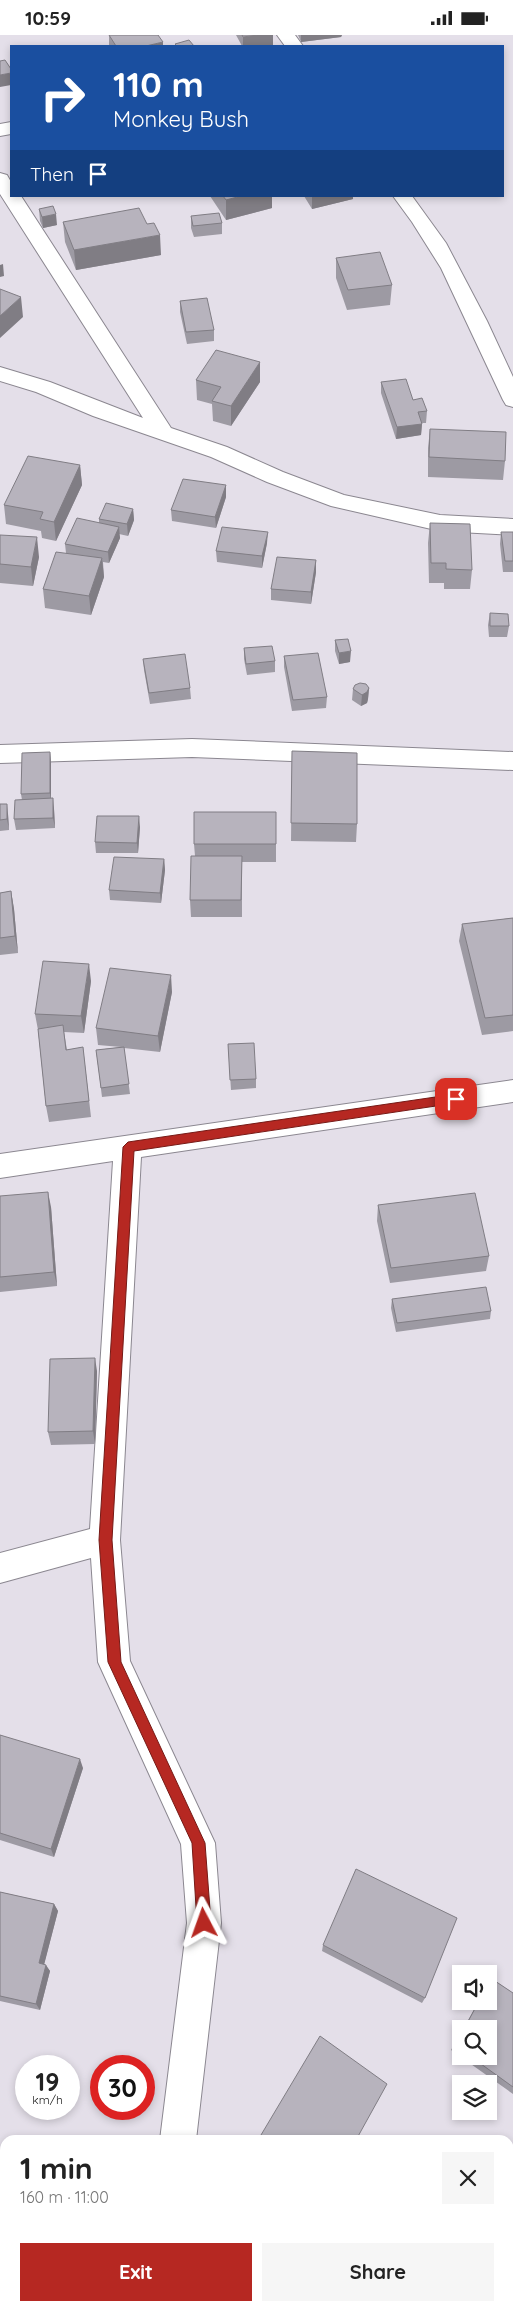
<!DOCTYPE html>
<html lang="en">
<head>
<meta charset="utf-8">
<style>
  :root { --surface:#fff; --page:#f6f6f6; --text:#222; --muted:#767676; --accent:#b62822 }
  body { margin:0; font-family:Quicksand,sans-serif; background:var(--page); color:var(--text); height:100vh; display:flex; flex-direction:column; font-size:19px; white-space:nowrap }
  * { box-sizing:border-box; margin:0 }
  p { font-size:16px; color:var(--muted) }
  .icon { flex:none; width:28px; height:28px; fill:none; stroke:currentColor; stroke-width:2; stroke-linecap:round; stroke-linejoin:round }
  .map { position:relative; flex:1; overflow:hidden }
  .details { position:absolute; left:0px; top:2100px; width:514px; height:176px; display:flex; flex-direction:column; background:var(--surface); border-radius:15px 15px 0 0; box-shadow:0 2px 8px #0003 }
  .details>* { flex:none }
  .hud { position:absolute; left:10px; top:10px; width:494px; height:152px; border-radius:0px; box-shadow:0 2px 8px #0003; background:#1a4fa0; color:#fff; overflow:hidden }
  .fabs { position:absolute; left:452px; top:1930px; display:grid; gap:10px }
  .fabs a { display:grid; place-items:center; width:45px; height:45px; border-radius:0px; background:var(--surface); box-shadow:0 2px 8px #0003; font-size:25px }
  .speed { position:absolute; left:15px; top:2020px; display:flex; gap:10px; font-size:25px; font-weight:700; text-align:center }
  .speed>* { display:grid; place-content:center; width:65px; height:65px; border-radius:50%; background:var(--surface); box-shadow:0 2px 8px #0003; line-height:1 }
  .speed small { font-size:12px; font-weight:400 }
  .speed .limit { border:8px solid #d22; background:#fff; color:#111 }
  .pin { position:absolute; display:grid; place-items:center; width:42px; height:42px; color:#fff; margin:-21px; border-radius:10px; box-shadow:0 2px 8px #0006 }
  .me { position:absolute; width:55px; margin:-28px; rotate:356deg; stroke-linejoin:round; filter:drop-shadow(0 0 4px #0008) }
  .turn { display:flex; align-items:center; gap:18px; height:105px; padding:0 20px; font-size:22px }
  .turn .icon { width:65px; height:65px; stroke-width:2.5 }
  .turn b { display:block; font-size:35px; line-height:42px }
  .then { display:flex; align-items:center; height:48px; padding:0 20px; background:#0003; gap:10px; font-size:19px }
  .round { display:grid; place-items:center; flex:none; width:52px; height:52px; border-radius:0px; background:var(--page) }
  .summary { display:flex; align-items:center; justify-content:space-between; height:85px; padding:0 20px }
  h1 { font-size:30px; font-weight:700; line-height:38px }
  .button { display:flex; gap:10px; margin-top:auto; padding:10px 20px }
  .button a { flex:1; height:58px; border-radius:0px; background:var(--accent); color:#fff; font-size:20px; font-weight:700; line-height:58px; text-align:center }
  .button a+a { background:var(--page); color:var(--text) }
  .status { display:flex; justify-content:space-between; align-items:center; height:35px; padding:0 25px; background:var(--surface); direction:ltr }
  .status svg { height:14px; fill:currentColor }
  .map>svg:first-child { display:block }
</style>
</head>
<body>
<div class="status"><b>10:59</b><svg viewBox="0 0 49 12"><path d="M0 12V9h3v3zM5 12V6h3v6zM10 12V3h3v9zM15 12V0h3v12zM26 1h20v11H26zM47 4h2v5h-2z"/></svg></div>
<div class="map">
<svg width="513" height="2276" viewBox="0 0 513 2276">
  <rect width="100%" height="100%" fill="#e4dfe9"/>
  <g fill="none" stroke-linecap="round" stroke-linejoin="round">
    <defs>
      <path id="street" d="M277,0H295L303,11H285Z
        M11,87V99L0,101V89Z
        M0,138L7,140L11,147V161H21L171,393L227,412L283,437L344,460L440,480L513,484V500L440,496L331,471L267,447L211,422L93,381L36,357L0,346V332L50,347L143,383L0,159Z
        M393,161H412L446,208L487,286L513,342V372L506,370L503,365L441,233L412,187Z
        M192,704L513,717V735L192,722L0,728V710Z
        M513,1045V1067L141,1122L120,1505L130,1626L215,1808L221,1888L196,2105H160L187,1888L181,1809L98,1627L91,1523L0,1548V1518L90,1494L113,1126L0,1143V1119Z"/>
    </defs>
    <use href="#street" stroke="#8b8790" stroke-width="2"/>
    <use href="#street" fill="#fff" fill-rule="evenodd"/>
  </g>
  <path fill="#9d9aa3" d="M109,0L163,11H109Z
    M236,0H273V10L261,11H242Z
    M298,0H342L341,2L301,7Z
    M210,161H272V173L226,185Z
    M304,161H353V164L312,174Z
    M39,174L57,190L43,193L40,186Z
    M191,181L222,188V199L194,202L191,193Z
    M63,187L161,220L76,235L65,207Z
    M336,223L392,250L390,270L347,275L336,243Z
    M180,266L214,295V306L187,309L180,277Z
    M196,345L260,347L231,391L213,386L212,369L197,365Z
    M381,347L413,365L427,376L426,388H422L421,400L396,404L381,358Z
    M430,394L505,426L503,445L428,442V413Z
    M80,430L82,450L56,506L42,503L41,496L6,489L4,470Z
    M226,450V462L216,493L172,486L171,475Z
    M133,474L134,485L128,501L119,499L120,503L109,528L103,527L104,542L91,580L45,573L43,554L66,518L65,509L99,488V484Z
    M430,488L472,535L470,554H444V548H429L428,508Z
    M501,497H513V537H503L500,509Z
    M0,500L39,522L33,551L0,548Z
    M267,508L262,533L217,527L216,516Z
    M316,525V537L311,569L271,565V554Z
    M490,578L509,591L507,602H489L488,590Z
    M335,605L350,627L339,629L335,616Z
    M244,613L275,626V637L247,640L244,624Z
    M284,621L327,662L326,673L292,676L284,632Z
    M143,624L190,653L191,664L150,669L144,635Z
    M369,653L368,664L367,668L361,671L352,665L353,654Z
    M292,716L357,789L356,807L291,806Z
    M50,717L51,728V763L54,774L55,793L16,795L14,784L22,765L21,759Z
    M0,769L8,779L9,795L0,796Z
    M276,777V827H242V882H191L190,865L195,821L194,809Z
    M140,792L138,818H96L95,807Z
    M164,824L165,835L161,868L110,865L109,855Z
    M11,856L14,874L18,918L0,920V858Z
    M513,883V996L482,1000L459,906L462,889Z
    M91,946L84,998L64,997L67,1015L83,1012L91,1082L49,1087L46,1071L38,995L35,979Z
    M172,957L160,1017L124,1013L130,1059L102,1062L96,1015L121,1012L98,1010L96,993Z
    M228,1009L256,1044V1053L231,1055Z
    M0,1161L51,1172L57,1251L0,1257Z
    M378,1170L489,1221L486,1236L390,1248L377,1186Z
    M392,1264L491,1276L490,1284L396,1297L391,1273Z
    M97,1336L95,1409L51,1410L48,1397Z
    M0,1700L83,1733L54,1822L0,1805Z
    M0,1857L54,1869L58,1876L44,1929L50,1936L40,1975L0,1966Z
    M323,1910L425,1963L422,1968L322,1916Z
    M492,1944L513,1958V2059L451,2015L461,1997V2021H489V1994H463L479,1966H489V1949Z"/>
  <path fill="#807d84" d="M258,0H273V10L261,11H243V2Z
    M301,0H342L341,2L301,7Z
    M163,7V11H146Z
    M11,38V50L0,52V40Z
    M241,161H272V173L226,185V165Z
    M312,161H353V164L312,174Z
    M56,179L57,190L43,193L42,182Z
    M160,200L161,220L76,235L74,215Z
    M3,229L4,241L0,242V230Z
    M21,262L23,282L0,303V281Z
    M260,327V347L231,391V371Z
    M422,389L421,400L396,404L397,392Z
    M80,430L82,450L56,506L54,487Z
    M226,450V462L216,493L215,482Z
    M133,474L134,485L128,501L127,489Z
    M119,492L120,503L109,528L108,517Z
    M268,497L267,508L262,533V521Z
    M37,502L39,522L33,551L31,532Z
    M102,523L104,542L91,580L89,561Z
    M316,525V537L311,569V557Z
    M351,616L350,627L339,629V618Z
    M369,653L368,664L367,668L361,671L362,660Z
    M50,717L51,728V768L50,758Z
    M53,763L54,774L55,793L53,783Z
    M7,769L8,779L9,795L7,784Z
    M139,781L140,792L138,818L137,808Z
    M164,824L165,835L161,868L160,858Z
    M11,856L14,874L18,918L15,901Z
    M89,929L91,946L84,998L81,981Z
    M171,940L172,957L160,1017L158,1001Z
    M48,1157L51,1172L57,1251L54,1237Z
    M95,1323L97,1336L95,1409L93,1396Z
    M80,1724L83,1733L54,1822L51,1814Z
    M54,1869L58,1876L43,1934L39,1928Z
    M46,1930L50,1936L40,1975L36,1969Z"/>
  <path fill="#b7b3bd" stroke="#807d84" d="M109,0H158L163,7L146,11H116Z
    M242,0H258L243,2Z
    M189,5L194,11H177L175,9Z
    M5,25L11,34V38L0,40V26Z
    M223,161H241L226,165Z
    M53,171L56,179L42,182L39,174Z
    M139,173L147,189L154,188L160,200L74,215L63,187Z
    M219,178L222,188L193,191L191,181Z
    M380,217L392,250L348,255L336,223Z
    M0,254L21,262L0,281Z
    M207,263L214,295L186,297L180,266Z
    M216,315L260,327L231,371L212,366L221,352L196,345Z
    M406,344L413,365L422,363L427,376L418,377L422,389L397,392L381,347Z
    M430,394L506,397L505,426L429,422Z
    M28,421L80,430L54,487L40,484L43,477L4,470Z
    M183,444L226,450L215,482L171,475Z
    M106,468L133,474L127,489L99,484Z
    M77,483L119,492L108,517L65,509Z
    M430,488L470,489L472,535L446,534V528H431Z
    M222,492L268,497L262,521L216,516Z
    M501,497H513V526H505Z
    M0,500L37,502L31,532L0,529Z
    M56,517L102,523L89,561L43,554Z
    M277,522L316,525L311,557L271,554Z
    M490,578L508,579L509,591H490Z
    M348,604L351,616L339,618L335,605Z
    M272,611L275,626L246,629L244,613Z
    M318,618L327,662L293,665L284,621Z
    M185,619L190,653L149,658L143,624Z
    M360,648L366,649L369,653L367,657L362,660L353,654L355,650Z
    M292,716L357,718V789L291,788Z
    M50,717V758L21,759L22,718Z
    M53,763V783L14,784L15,765Z
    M0,769H7V784L0,785Z
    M194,777H276V809H194Z
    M97,781H139L137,808L95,807Z
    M191,821H242L241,865H190Z
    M114,822L164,824L160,858L109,855Z
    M11,856L15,901L0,903V858Z
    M513,883V980L485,983L462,889Z
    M43,926L89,929L81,981L35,979Z
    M110,933L171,940L158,1001L96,993Z
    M63,990L66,1015L83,1012L89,1066L46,1071L38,994Z
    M254,1008L256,1044L230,1045L228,1009Z
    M124,1012L129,1049L101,1053L96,1015Z
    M48,1157L54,1237L0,1242V1161Z
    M475,1158L489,1221L391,1233L378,1170Z
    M486,1252L491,1276L397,1288L392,1264Z
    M95,1323L93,1396L48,1397L50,1324Z
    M0,1700L80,1724L51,1814L0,1798Z
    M356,1834L457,1883L425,1963L323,1910Z
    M0,1857L54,1869L39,1928L46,1930L36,1969L0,1961Z
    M492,1944L513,1958V2052L470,2021H489V1994H464L479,1966H489V1950Z
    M461,1998V2015L455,2010Z
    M320,2001L387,2049L356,2105H258Z
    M292,2271H367L365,2276H299Z"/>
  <path fill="#b62822" stroke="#761a16" d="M456,1059L461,1064L456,1068L134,1116L112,1505L121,1627L205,1808L211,1888L209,1893L204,1895L199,1893L197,1888L192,1808L108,1627L99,1505L123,1112L128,1107Z"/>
</svg>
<div class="fabs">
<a><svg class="icon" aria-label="sound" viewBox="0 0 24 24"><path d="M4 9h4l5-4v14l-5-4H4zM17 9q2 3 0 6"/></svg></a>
<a><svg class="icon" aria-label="search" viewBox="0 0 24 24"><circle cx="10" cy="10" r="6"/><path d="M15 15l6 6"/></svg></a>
<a><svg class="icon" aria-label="layers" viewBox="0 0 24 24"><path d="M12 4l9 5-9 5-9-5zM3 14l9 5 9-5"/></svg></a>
</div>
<div class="speed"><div>19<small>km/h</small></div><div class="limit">30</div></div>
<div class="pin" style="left:456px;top:1064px;background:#d93025"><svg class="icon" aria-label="arrive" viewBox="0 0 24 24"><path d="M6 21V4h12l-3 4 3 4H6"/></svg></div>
<svg class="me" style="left:204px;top:1888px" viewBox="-20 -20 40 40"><path d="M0-17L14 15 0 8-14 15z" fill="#b62822" stroke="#fff" stroke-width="4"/></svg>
<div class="hud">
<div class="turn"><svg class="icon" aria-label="right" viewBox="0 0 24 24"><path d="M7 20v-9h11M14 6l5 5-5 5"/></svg><div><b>110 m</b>Monkey Bush</div></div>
<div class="then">Then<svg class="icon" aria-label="arrive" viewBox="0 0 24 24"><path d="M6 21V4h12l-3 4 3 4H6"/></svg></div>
</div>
<section class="details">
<div class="summary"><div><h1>1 min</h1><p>160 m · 11:00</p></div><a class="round"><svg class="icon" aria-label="close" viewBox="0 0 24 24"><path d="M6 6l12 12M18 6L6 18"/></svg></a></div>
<div class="button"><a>Exit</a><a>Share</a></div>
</section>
</div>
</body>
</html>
